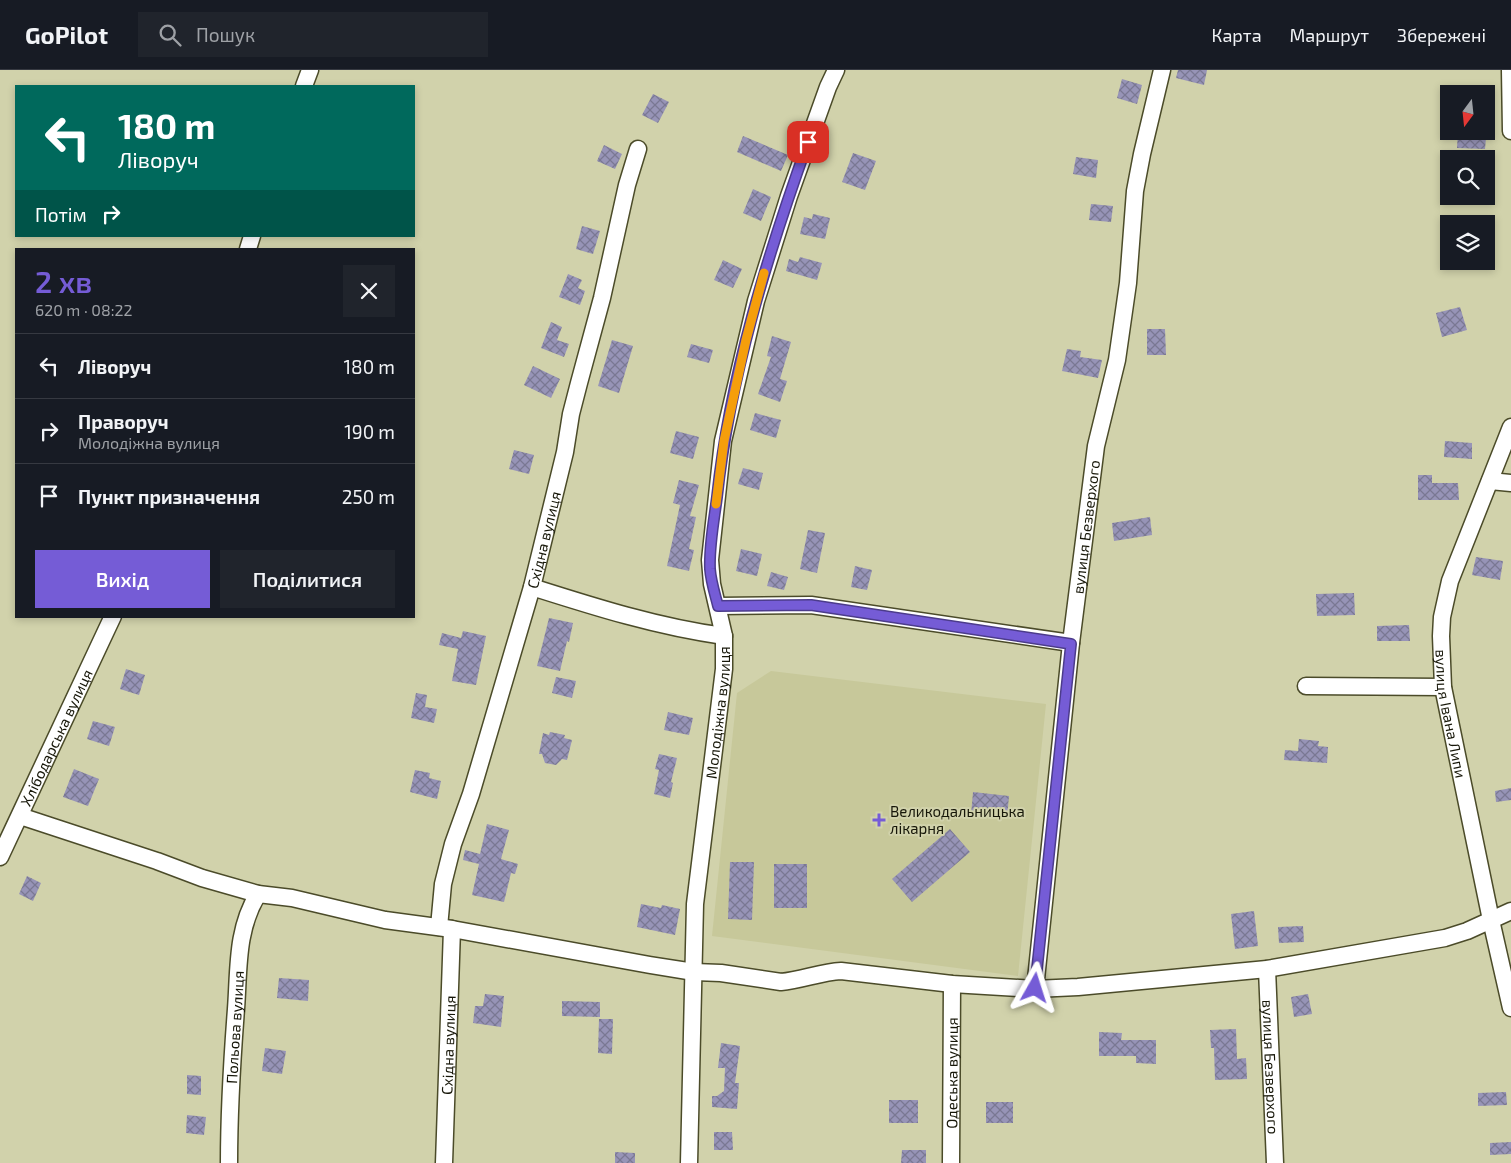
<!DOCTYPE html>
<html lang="uk">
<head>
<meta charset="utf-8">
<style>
  :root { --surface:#171b24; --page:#20242c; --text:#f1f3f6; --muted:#9ea1a6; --line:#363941; --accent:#755cd6 }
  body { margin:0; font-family:"Exo 2",sans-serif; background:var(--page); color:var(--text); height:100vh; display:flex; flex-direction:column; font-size:19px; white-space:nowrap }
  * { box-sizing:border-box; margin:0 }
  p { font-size:16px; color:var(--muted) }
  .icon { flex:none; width:28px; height:28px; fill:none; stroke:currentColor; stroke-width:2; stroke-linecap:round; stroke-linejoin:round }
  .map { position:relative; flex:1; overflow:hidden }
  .side { position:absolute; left:15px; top:178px; width:400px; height:370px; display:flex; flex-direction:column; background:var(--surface); border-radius:0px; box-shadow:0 2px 8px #0003 }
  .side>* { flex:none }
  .guide { position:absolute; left:15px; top:15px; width:400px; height:152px; border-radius:0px; box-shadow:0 2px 8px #0003; background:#00695c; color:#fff; overflow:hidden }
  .needle { width:32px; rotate:195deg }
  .buttons { position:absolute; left:1440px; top:15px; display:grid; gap:10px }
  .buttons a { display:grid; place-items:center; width:55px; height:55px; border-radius:0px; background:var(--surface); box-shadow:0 2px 8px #0003; font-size:25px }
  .pin { position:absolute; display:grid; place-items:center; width:42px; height:42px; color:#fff; margin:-21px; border-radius:10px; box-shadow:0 2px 8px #0006 }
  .me { position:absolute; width:55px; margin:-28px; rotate:6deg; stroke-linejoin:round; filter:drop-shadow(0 0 4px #0008) }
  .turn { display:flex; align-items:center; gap:18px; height:105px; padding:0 20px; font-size:22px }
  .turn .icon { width:65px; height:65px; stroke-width:2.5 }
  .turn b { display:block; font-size:35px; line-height:42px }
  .then { display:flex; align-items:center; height:48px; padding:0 20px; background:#0003; gap:10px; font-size:19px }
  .round { display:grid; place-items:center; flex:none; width:52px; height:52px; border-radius:0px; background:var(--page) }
  .summary { display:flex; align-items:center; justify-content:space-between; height:85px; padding:0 20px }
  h1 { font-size:30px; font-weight:600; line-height:38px; color:var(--accent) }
  .button { display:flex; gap:10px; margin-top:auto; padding:10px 20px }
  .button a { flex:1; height:58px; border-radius:0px; background:var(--accent); color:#fff; font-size:20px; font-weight:600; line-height:58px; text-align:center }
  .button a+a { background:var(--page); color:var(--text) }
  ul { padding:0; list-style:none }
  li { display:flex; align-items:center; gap:15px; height:65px; padding:0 20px; border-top:1px solid var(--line) }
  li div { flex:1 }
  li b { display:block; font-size:19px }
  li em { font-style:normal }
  header { display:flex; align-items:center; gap:30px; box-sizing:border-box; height:70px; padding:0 25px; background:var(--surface); border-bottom:1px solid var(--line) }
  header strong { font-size:24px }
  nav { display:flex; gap:28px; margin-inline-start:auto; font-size:18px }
  .search { width:350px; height:45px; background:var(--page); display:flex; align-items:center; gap:12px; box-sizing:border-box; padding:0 18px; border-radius:0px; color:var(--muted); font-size:19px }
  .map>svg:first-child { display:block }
</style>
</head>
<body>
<header>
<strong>GoPilot</strong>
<div class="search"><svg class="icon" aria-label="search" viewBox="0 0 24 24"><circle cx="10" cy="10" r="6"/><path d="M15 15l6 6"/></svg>Пошук</div>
<nav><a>Карта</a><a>Маршрут</a><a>Збережені</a></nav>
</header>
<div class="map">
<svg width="1511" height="1093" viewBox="0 0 1511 1093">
  <defs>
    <pattern id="building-cross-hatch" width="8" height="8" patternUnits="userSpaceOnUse" patternTransform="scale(1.25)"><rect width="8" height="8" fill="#9794b7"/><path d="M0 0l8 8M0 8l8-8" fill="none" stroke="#7a7893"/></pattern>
  </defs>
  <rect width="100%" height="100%" fill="#d1d2ab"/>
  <path fill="#c7c89a" d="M771,601L1046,634L1018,906L712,866L737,623Z"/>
  <path fill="url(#building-cross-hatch)" d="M1178,0H1207L1204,15L1176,8Z
    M1122,9L1142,15L1137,34L1117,28Z
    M653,24L669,32L658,53L642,45Z
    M1458,61L1473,62V67L1486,68L1485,79L1457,78Z
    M743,66L788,85L781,101L737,82Z
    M604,75L622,84L615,99L597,91Z
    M853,83L876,91L865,120L842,112Z
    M1076,87L1098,90L1096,108L1073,104Z
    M753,119L771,127L761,151L743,143Z
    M1091,134L1113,136L1111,152L1089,150Z
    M813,144L830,148L825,169L800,164L804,147L812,149Z
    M582,156L600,161L593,184L576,179Z
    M800,187L822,193L817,210L786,201L789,189L798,192Z
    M723,190L742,199L733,218L714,210Z
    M568,204L582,210L578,218L585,221L580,235L559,227Z
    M1460,237L1467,260L1442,267L1436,243Z
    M551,252L562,257L557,270L569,274L564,287L541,278Z
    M1147,259H1165L1166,285H1147Z
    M772,266L791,272L780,309L787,311L780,332L758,324L771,287L767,286Z
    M612,270L633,276L619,323L598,316Z
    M691,274L713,280L709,293L687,287Z
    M1067,279L1081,281L1080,287L1102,290L1098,308L1062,301Z
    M533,296L560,309L551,328L524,315Z
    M755,343L781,350L776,368L750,360Z
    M676,361L699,367L693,389L670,383Z
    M1445,371L1472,373V389L1444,387Z
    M514,380L534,385L529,404L509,399Z
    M743,398L763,403L759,420L738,414Z
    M1418,405H1432V413H1458L1459,430H1418Z
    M679,410L699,415L690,446L696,447L689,479L694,480L689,501L667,496L680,435L673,433Z
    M1150,447L1152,465L1114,471L1112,453Z
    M808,460L825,463L817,503L800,499Z
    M741,479L762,484L757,506L736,501Z
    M1476,487L1503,491L1500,510L1472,505Z
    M855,496L872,500L867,520L851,517Z
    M771,502L788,507L784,520L767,516Z
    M1354,523L1355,545L1317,546L1316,524Z
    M549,548L573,553L569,572L567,571L560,601L537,596Z
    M1409,555L1410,571H1377V556Z
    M463,561L486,566L476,615L452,611L458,579L439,575L442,563L461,568Z
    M126,599L145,605L139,625L120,619Z
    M556,607L576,611L572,628L552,623Z
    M416,623L427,625L425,637L437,639L434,653L411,648Z
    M668,642L693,648L689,665L664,660Z
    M93,651L115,657L109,676L87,669Z
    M550,662L565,665L564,668L572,670L567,690L562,689L556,695L545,693L542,684H539L543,663L549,665Z
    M1299,669L1319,671L1318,676L1328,677L1327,693L1284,690L1285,680L1298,681Z
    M659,684L677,688L671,712L673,713L670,728L654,724L659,700L655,699Z
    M74,699L99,709L88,736L63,727Z
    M415,700L430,703L429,708L441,711L437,729L410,722Z
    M1511,718V730L1496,732L1495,721Z
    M973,722L1009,726L1007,748L971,745Z
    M487,754L509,760L501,789L518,794L515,804L511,803L504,832L472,825L479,794L463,790L465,780L480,784Z
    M950,759L970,782L912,832L892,809Z
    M730,792H754L752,850L728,849Z
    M774,794H807V838H774Z
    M27,806L41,813L33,831L19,824Z
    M641,834L661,838L662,835L680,839L675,865L637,857Z
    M1254,841L1258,876L1235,879L1231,844Z
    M1303,856L1304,872L1279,873L1278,857Z
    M279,908L309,910L308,931L277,928Z
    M485,924L504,926L501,957L473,953L475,936H483Z
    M1308,924L1312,944L1294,947L1291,927Z
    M562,931L600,932V947L562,946Z
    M599,949H613L612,984L598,983Z
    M1236,959L1237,989L1246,988L1247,1009L1215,1010L1214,978H1211L1210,960Z
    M1099,962L1122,963L1121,970H1156V994L1136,993V986H1099Z
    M721,973L740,976L735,1013H739L737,1039L712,1037V1026H717L724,1021L725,998H718Z
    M265,978L286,981L282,1004L262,1001Z
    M187,1005L201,1006V1025L187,1024Z
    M1506,1022L1507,1035L1478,1036V1023Z
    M889,1030H918V1053H889Z
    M986,1032H1013V1053H986Z
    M187,1045L206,1047L204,1065L186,1063Z
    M714,1062H732L733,1080H714Z
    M1511,1072V1084L1490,1085V1073Z
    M902,1080H926V1093H901Z
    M615,1082L635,1083V1093H615Z"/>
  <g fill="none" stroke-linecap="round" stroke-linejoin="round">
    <defs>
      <g id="minor">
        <path d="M1510,0L1511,61"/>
        <path d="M304,16L310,0"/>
        <path d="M248,179L252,166"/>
        <path id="s1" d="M1511,357L1450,511L1442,547L1441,566L1443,617L1491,850L1511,938"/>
        <path d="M1490,411L1511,413"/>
        <path d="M532,517C595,537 658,557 724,566"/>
        <path d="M718,536L811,535L1071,573"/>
        <path d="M1306,616L1443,617"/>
        <path d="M20,746L157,791L202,808L258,824L292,828L385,850L452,859L650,895L694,902L721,903L781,912C802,910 821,902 841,901L952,914L1035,919L1078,917L1267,899L1445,868L1467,861L1511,841"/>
        <path id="s2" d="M0,787L113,546"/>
        <path id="s3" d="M439,857L443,814L453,774L471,724L532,517L565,382L571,344L579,313L602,228L627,115L638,79"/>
        <path id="s4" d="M1267,899L1275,1093"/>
        <path id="s5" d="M1035,919L1071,573L1096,376L1117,290L1128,213L1135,121L1142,84L1162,0"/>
        <path id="s6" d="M229,1093C229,1042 232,991 236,939C239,899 236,860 258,824"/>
        <path id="s7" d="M444,1093L452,859"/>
        <path id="s8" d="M689,1093L695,834L724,599V566L712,514L710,490L723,371L756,231L789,126L828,17L836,0"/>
        <path id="s9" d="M951,1093L952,914"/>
      </g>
    </defs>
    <use href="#minor" stroke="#4b4b29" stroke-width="19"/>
    <use href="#minor" stroke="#fff" stroke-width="16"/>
  </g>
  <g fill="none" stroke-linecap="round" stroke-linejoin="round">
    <defs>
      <path id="route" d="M808,72C767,187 730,305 717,427C714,451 709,475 710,499C711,512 715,524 718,536L811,535L1071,574L1035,918"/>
    </defs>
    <use href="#route" stroke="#4c3c8b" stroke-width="12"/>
    <use href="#route" stroke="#755cd6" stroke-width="9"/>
    <path stroke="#f59e0b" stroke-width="9" d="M716,434L724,371L746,270L764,203"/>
  </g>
  <path fill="#755cd6" stroke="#d1d2ab" stroke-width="2" d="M876.5 742.5h5v5h5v5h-5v5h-5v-5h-5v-5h5z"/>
  <g text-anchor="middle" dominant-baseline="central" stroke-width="4" stroke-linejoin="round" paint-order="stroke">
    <g font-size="15" fill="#171709" stroke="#d1d2ab">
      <text stroke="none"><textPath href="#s5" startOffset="465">вулиця Безверхого</textPath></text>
      <text stroke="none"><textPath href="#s3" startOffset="402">Східна вулиця</textPath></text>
      <text stroke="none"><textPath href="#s8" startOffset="452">Молодіжна вулиця</textPath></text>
      <text stroke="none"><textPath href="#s1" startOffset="300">вулиця Івана Липи</textPath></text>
      <text stroke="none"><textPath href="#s2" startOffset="132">Хлібодарська вулиця</textPath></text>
      <text stroke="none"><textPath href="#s6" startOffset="136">Польова вулиця</textPath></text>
      <text stroke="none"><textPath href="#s7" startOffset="118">Східна вулиця</textPath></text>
      <text stroke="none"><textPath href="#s4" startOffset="98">вулиця Безверхого</textPath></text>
      <text stroke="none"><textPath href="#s9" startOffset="90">Одеська вулиця</textPath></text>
    </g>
    <g font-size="15" fill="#171709" stroke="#d1d2ab" text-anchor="start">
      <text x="890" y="741">Великодальницька<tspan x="890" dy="17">лікарня</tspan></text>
    </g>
  </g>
</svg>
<div class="buttons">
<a><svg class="needle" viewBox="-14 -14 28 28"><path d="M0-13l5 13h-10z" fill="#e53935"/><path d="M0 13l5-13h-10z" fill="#9ea1a6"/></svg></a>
<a><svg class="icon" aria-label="search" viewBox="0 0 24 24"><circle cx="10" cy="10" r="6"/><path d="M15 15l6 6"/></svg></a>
<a><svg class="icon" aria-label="layers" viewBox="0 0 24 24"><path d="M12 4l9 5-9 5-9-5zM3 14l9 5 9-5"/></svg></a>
</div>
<div class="pin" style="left:808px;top:72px;background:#d93025"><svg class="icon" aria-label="arrive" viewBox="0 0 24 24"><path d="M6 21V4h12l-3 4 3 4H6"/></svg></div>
<svg class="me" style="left:1035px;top:918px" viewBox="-20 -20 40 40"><path d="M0-17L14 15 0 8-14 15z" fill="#755cd6" stroke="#fff" stroke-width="4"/></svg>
<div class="guide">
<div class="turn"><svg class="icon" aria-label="left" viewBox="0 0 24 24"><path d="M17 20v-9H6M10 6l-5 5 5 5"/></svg><div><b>180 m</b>Ліворуч</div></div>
<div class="then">Потім<svg class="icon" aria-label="right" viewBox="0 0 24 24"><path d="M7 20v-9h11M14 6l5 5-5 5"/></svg></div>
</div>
<section class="side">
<div class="summary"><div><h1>2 хв</h1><p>620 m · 08:22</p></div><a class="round"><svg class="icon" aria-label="close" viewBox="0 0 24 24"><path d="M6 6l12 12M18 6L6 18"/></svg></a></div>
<ul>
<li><svg class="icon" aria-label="left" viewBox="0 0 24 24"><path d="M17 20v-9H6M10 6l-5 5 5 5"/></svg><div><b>Ліворуч</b></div><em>180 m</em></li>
<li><svg class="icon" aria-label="right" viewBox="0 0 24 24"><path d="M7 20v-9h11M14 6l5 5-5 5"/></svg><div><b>Праворуч</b><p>Молодіжна вулиця</p></div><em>190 m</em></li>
<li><svg class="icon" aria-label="arrive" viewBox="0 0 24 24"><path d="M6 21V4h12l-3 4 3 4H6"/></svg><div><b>Пункт призначення</b></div><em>250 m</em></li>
</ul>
<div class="button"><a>Вихід</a><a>Поділитися</a></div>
</section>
</div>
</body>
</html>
